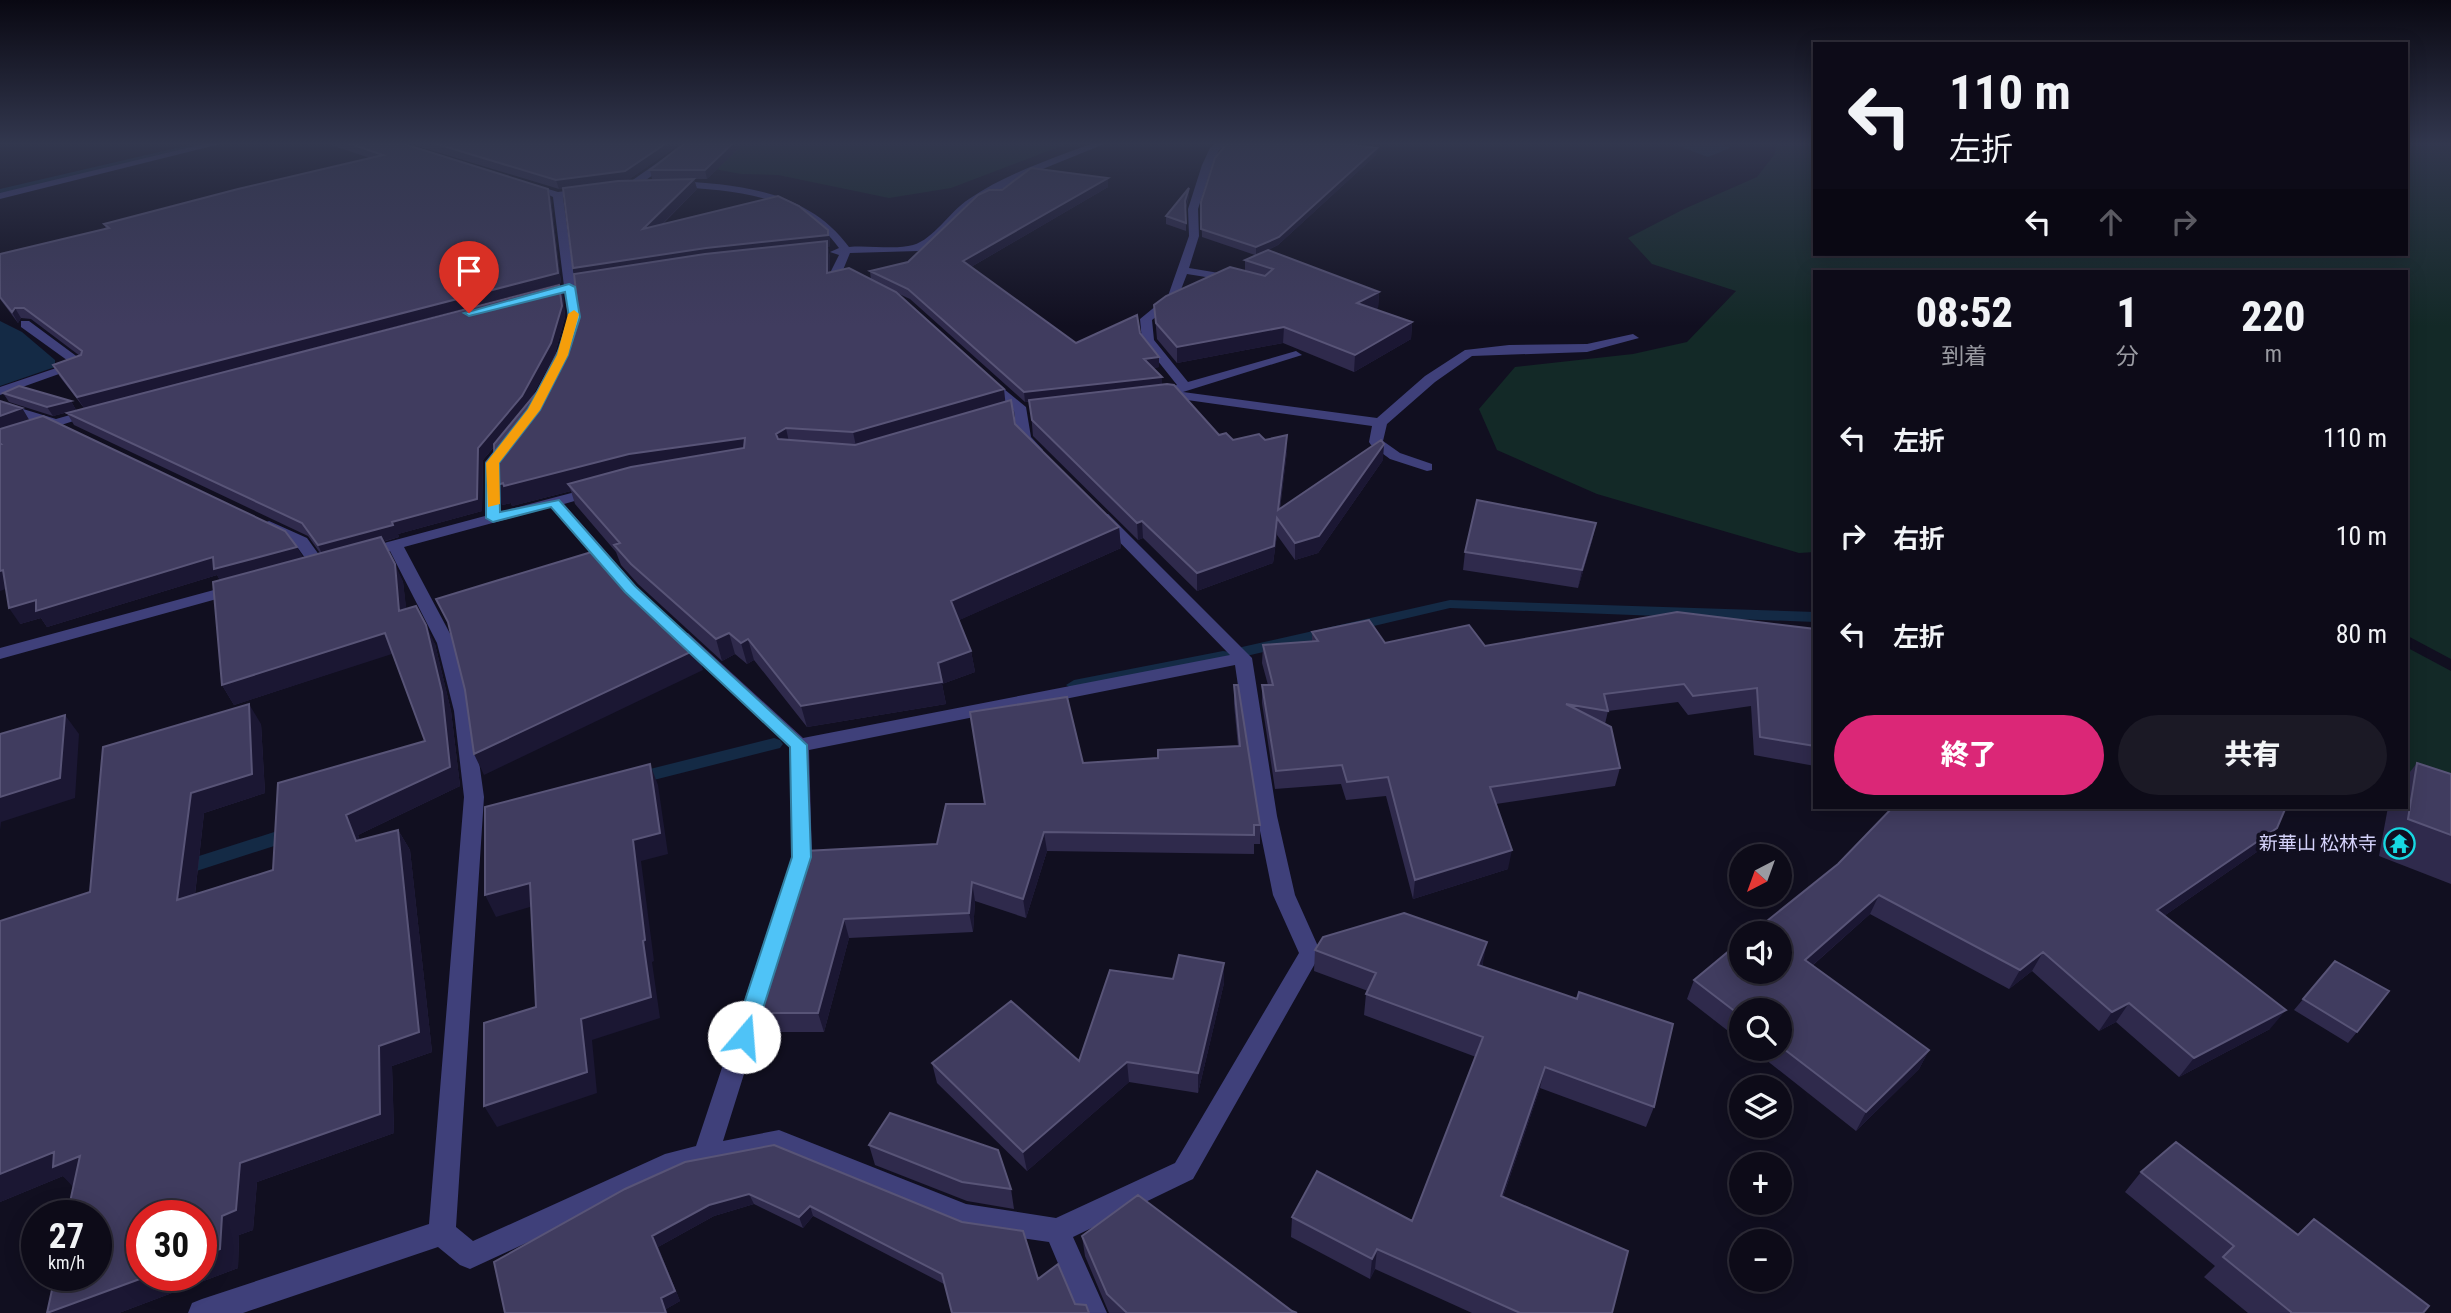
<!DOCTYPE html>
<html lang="ja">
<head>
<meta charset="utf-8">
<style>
  :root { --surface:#0d0b18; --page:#1b1925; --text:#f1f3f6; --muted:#9a9ba2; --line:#2d2b37; --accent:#db2777 }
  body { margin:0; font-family:"Roboto Condensed","Noto Sans JP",sans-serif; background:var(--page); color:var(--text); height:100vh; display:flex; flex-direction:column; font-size:26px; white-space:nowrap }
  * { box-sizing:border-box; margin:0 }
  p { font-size:23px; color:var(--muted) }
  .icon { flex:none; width:38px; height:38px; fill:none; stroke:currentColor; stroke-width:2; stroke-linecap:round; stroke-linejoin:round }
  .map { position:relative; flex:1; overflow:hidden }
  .details { position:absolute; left:1813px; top:270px; width:595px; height:539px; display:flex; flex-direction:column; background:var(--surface); border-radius:0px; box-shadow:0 4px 18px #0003,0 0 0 2px var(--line) }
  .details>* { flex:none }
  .top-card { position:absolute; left:1813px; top:42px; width:595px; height:214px; border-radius:0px; box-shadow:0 4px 18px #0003,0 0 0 2px var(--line); background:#0d0b18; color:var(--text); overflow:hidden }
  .needle { width:46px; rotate:221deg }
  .controls { position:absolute; left:1729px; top:844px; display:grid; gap:14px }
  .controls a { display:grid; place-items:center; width:63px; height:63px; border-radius:50%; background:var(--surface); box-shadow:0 4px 18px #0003,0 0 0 2px var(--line); font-size:35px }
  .speed { position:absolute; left:21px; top:1200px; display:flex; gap:14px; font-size:35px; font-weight:700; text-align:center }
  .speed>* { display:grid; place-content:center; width:91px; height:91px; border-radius:50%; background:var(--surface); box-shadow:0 4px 18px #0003,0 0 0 2px var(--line); line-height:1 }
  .speed small { font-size:18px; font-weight:400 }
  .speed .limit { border:10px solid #d22; background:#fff; color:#111 }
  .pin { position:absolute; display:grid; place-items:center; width:60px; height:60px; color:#fff; margin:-72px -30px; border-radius:50% 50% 50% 0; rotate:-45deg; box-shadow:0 0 7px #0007 }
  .pin .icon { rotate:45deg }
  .me { position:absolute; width:77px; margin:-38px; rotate:18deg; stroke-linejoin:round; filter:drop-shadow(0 0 5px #0008) }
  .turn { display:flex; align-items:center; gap:24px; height:147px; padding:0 21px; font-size:32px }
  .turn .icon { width:91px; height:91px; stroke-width:2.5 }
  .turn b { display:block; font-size:49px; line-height:60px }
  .lanes { display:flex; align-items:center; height:66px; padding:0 21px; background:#0003; justify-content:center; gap:35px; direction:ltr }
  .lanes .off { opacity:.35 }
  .eta { display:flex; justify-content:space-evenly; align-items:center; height:119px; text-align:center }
  .eta b { font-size:42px; font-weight:800; line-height:49px }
  .primary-button { display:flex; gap:14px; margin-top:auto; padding:14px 21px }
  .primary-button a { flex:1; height:80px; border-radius:42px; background:var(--accent); color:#fff; font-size:28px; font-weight:800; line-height:80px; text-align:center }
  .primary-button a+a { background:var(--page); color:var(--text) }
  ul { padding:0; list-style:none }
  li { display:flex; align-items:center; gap:21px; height:98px; padding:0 21px }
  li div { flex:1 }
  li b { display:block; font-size:26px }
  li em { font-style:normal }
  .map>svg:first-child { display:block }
</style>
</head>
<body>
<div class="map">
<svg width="2451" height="1313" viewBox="0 0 2451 1313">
  <rect width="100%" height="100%" fill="#110f20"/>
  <path fill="#132927" d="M722,142H1072L951,188L889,198L778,175L741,174L709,168Z
    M1778,142H1815V254H2406V142H2451V659L2406,635V271H1815V552L1799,553L1597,494L1497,450L1479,409L1515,367L1633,354L1687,342L1736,291L1652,264L1628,238L1684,209L1757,177L1774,155Z
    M2406,647L2451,671V794L2406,777Z"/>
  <path fill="#142a45" d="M1668,142H1719L1730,148L1708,157Z
    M0,321L22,332L55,360V367L0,386Z"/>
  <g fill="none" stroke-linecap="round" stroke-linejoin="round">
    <path fill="#142a45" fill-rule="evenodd" d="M202,142H216L0,195V189Z
      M1450,600L1815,612V622L1450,608L1242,657L1234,652L1242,647Z
      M1223,651L1229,652L1231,656L1229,660L1074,690L1066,685L1074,680Z
      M774,738L780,740L783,744L780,748L634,785L628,783L625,779L628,775L634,773Z
      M293,826L299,828L302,833L299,838L181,876L174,874L172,869L174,864Z"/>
    <path fill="#3f407a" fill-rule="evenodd" d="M212,142H228L0,199V193Z
      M687,142H698L635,188H627V184Z
      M1096,142H1109L1028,175L978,202L953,222L943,238L918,251L850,253L843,270L861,279L863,281L857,284L831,271L839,255L830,252L839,248C801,195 734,190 674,187L669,184L674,181C739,184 808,191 849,247C868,245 896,250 913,245C934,239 949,212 969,199C1007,173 1054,158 1096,142Z
      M1218,142H1229L1219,150L1212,165L1198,209L1199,236L1189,268L1237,276L1243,279L1237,282L1187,274L1177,300L1152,320L1154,340L1188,382L1296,351L1302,355L1183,392L1377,418L1425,376L1465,350L1509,345L1587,344L1633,334L1639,338L1587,352L1472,356L1435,382L1387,424L1383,441L1400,453L1432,464V470L1427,471L1390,459L1371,445L1369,442L1372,426L1166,397L1152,398V392L1177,385L1142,341L1140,319L1168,296L1189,236L1188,209L1202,165L1210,148Z
      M587,188L591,189V193L563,197L575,284L596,280L602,283L576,291L580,317L575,334L569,338L563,334L568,317L565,293L538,299L532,295L564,286L553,197L543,192L548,189L558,192Z
      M21,321H29L87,364L0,395V387L71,363L21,327Z
      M987,375L1026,407L1031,437L1043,450L1041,453H1031L1017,438L1014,411L982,382L980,379Z
      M0,402L56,419L91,409L98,413L0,445V436L42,424L0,410Z
      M508,439L515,443L499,463L500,512L594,487L599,488V494L564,504L646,597L638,602L632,601L551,507L404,547L455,643L472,711L484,797L456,1227L473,1241L665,1154L696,1146L792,857L790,747L676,641L673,637L676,633H688L803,738L1230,655L1098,520L1095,517L1098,514H1108L1252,658L1277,816L1295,895L1321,953L1193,1179L1073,1237L1107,1313H1079L1049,1242L966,1230L778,1153L677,1173L470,1269L460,1265L438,1247L243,1313H188L192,1303L202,1299L429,1224L464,797L454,711L437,643L390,551L364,558L356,553L358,550L485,516V462L503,440ZM1235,665L1257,816L1273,895L1299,953L1175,1163L1056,1218L966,1204L779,1130L723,1141L812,857L809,750Z
      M269,521L307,538L327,566L325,569H313L295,544L264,529L261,526L264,523Z
      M236,584L242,586L244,589L242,592L0,659V648Z"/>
  </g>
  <path fill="#2f2a4c" d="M322,142H398L548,189L551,199L561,283L84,408L60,377L53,365L80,356L31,319L21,318L18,323L0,299V254L106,229L104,224L370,158Z
    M404,142H683L628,180L677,179H652L650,170L686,142H737L739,148L707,179H694L697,189L663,224L828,230L830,241V246L828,247L830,258V273L871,280L870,271L908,262L1002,190L1108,187L971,267L1076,343L1140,333L1159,367L1153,368L1162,377V385L1219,435L1233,440H1265L1287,451L1280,509L1383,460L1318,553L1295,560L1277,535L1273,563L1197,591L1143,538L1138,540L1033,436L1030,402H1025L910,299L897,293L1005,402L1015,424L1119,527L1121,548L959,620L971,651L975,672L942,684L946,704L807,727L754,660L747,664L735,654L722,661L638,584L621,565L616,552L575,504L571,491L512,506L511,503L502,505L494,447L483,460L482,511L398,534L399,537L383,542L403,582L406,609L435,644L451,711L460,786L358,835L360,840L398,830L410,850L432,1052L392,1066L394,1133L257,1182L253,1230L239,1235L238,1268L119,1313H48L74,1186L63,1176L0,1202V921L90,892L261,724L265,793L204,813L195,895L273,870L425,741L392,653L234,705L222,685L220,580L217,575L47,627L41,618L20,624L22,408L29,420L303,557L320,553L308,536L74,425L67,413L559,285L563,295L565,317L555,354L529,402L537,392L565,338L577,300L575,274L573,268L563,189H559Z
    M1377,148L1376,155L1278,245L1268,250L1379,292L1378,308L1376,309L1412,322L1411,339L1354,372L1283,343L1177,363L1157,339L1154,305L1245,270V260L1255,255L1202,237L1201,202Z
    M1189,188V196L1186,209V231L1166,224V216Z
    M3,393L71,401L76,410L53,416L9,402Z
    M1596,523L1592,541L1578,588L1463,570L1465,552Z
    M1815,629V766L1754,755L1751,706L1688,715L1678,702L1608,711L1605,724L1620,768L1615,786L1496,804L1508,869L1413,899L1386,796L1346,800L1341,784L1275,789L1262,703V685H1268L1262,663L1263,645L1312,641V632L1385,643L1485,646Z
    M1234,685L1260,825V844H1254V854L1047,851L1026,918L975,901L973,932L849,938L824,1032H766L759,1013L805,851L937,844L985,804L1083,763L1158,758L1238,746L1234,704Z
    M2417,763L2451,774V884L2379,856L2388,807H2406V777Z
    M2277,828L2264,847L2164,916L2270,1029L2179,1077L2116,1022L2099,1031L2032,971L2009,989L1870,914L1812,966L1929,1050L1919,1069L1856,1131L1751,1048H1780V1010H1741V1041L1687,999L1694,980L1838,864Z
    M1315,950L1483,963L1482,966L1654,1107L1646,1127L1540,1088L1503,1197L1612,1313H1472L1375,1269L1370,1279L1291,1237L1292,1217L1412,1221L1476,1057L1364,1015L1366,994L1368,991L1314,971Z
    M2335,961L2357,1032L2348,1043L2294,1010Z
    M1173,979L1224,983L1198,1093L1129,1082L1027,1171L937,1083L932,1063L1079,1061Z
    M869,1145L1011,1189L1014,1209L967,1201L875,1165Z
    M685,1162L1038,1279L1075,1304L944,1284L813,1216L803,1228L754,1204L714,1216L658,1247L680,1301L666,1309L505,1313Z
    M2141,1172L2298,1235L2423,1313H2248L2204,1277L2215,1266L2125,1192Z
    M1082,1236L1292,1311L1297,1313H1109L1085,1256Z"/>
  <path fill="#1b1733" d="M668,142H683L628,180L559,189L556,180Z
    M734,142H737L739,148L707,179L705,170Z
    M1377,148L1376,155L1278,245L1256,256V247Z
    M1108,178V187L964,271L963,261Z
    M694,179L697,189L646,240L643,229Z
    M1189,188V196L1185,209V201Z
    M548,189L551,199L561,283L84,408L77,397Z
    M828,230L830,241V246L828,247L830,258V291L577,280L573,268Z
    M559,285L563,295L565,317L555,354L526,408L483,460L482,511L398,534L399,537L324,558L318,545L392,522L478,448Z
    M1379,292L1378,308L1356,319L1357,303Z
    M15,308L21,318L18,323L12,312Z
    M1412,322L1411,339L1354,372L1355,355Z
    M1284,327L1283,343L1177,363V347Z
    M1159,357V367L1144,370V359Z
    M1162,377V388L1025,402L1024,392Z
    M1004,389L1006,408L857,451L853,432Z
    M71,401L76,410L53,416L47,407Z
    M22,408L31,423L0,434V416Z
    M786,428L790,447L780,453L776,434Z
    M1287,435V451L1278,520V510Z
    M745,438L750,457L568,484L571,491L512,506L511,503L502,505L495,486L629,454Z
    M1384,444L1383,460L1318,553L1295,560V543Z
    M1277,518V535L1273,563L1197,591V573Z
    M1142,521L1143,538L1138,540L1137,523Z
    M1596,523L1592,541L1578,588L1582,570Z
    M1119,527L1121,548L955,622L951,601Z
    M297,547L306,562L223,585L217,575L47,627L41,618L20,624L9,608L36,600L213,557Z
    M395,564L403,582L409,630L399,611Z
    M3,570L15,586L0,591V571Z
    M426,625L435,644L451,711L460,786L358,835L367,861L356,841L346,815L450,767Z
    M385,633L395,653L234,705L222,685Z
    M729,633L735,654L722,661L716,639Z
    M748,639L754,660L747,664L741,643Z
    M697,649L703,670L484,775L474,754Z
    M971,651L975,672L942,684L946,704L807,727L801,706L938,663Z
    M249,704L261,724L265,793L204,813L192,921L177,900L191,793Z
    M65,715L79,734L75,798L1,822L0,830V797Z
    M650,764L658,785L668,854L641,861L654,961L652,962L660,1018L592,1040L597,1093L497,1127L484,1106L581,1019L633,840Z
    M2277,828L2264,847L2145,929L2157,910Z
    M398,830L410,850L432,1052L392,1066L394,1133L257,1182L253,1230L239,1235L238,1268L119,1313H48L148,1276H201V1256L240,1163L379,1046Z
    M1044,832L1047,851L1026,918L1023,899Z
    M1512,850L1508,869L1413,899L1415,880Z
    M972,882L975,901L973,932L969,913Z
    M530,883L540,904L496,917L485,895Z
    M1879,895L1870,914L1797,979L1805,960Z
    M844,919L849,938L824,1032L818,1013Z
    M1487,942L1483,963L1474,985L1478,965Z
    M2043,952L2032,971L2009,989L2020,970Z
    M1224,963V983L1198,1093V1073Z
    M2129,1003L2116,1022L2099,1031L2112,1012Z
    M2286,1010L2270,1029L2179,1077L2194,1058Z
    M1929,1050L1919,1069L1856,1131L1866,1112Z
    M1127,1062L1129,1082L1027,1171L1023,1152Z
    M1545,1067L1540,1088L1496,1217L1501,1196Z
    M54,1152L80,1156L73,1187L63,1176L0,1202V1174Z
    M749,1194L754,1204L714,1216L658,1247L680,1301L666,1309L668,1313H666L661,1298L652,1236L709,1205Z
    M810,1206L813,1216L803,1228L799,1217Z
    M1377,1249L1375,1269L1370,1279L1372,1259Z"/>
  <path fill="#403c5f" stroke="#585477" stroke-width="2" d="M345,142H398L548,189L558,273L77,397L53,365L81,355L82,351L24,308H15L12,312L0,297V254L109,228L104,224L238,189L383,155Z
    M430,142H668L625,171L556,180Z
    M686,142H734L705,170H650Z
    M1228,142H1330L1377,148L1279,237L1256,247L1201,229V202L1215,158Z
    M1031,168L1108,178L963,261L1076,343L1137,315L1140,333L1159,357L1144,359L1162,377L1024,392L908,289L870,271L908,262L978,195L989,190H1002Z
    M694,179L643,229L778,196L799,206L828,230V235L706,248L573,268L563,188L618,181Z
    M1189,188L1185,201L1186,223L1166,216Z
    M827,241V273L849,268L896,292L1004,389L853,432L786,428L776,434L778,439L855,445L1011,400L1015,424L1119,527L951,601L971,651L938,663L942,682L801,706L748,639L741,643L729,633L716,639L631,564L614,545L620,543L568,484L631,467L744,448L745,438L629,454L504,486L503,483L495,486L494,444L537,392L565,338L577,300L574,274L705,254Z
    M1268,250L1379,292L1357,303L1412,322L1355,355L1284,327L1177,347L1156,323L1154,305L1166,296L1230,267L1265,276L1273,269L1245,260Z
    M559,285L562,306L551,343L522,396L478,448L477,499L392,522L393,525L318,545L302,523L67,413Z
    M1167,384L1174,385L1219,435L1226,433L1233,440L1259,434L1265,440L1287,435L1278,510L1381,440L1384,444L1319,536L1295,543L1277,518L1274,546L1197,573L1142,521L1137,523L1032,420L1029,400Z
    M19,386L71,401L47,407L3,393Z
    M0,401L22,408L0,416Z
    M43,416L285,531L297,547L214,569L213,557L36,611V600L9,608L3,570L0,571V444H1L0,443V429Z
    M1477,500L1596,523L1582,570L1465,552Z
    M381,537L395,564L399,611L416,606L426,625L442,692L450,767L346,815L356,841L398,830L419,1032L379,1046L380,1114L240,1163L236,1210L222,1216L220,1249L201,1256V1216H142V1276H148L47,1313L55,1276H96V1216H67L80,1156L53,1167L54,1152L0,1174V921L90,892L103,747L249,704L252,774L191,793L177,900L273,870L278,783L425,741L385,633L222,685L213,582Z
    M595,551L615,574L697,649L474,754L465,690L448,622L436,599Z
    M1677,612L1815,629V746L1760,737L1757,688L1693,696L1684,684L1604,694L1608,711L1566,704L1611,727L1620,768L1490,787L1512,850L1415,880L1388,777L1347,782L1342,765L1276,771L1262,685H1273L1263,645L1318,641L1312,632L1369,620L1385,643L1469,625L1485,646Z
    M1234,685H1238L1260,825H1254V835L1044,832L1023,899L972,882L969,913L844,919L818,1013H759L805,851L937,844L946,804H985L970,712L1067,697L1083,763L1158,758V750L1240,746Z
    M65,715L60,778L0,797V734Z
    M2417,763L2451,774V835L2408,819Z
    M650,764L660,833L633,840L645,940L643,941L651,997L581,1019L587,1072L484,1106V1023L536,1007L530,883L485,895V807Z
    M1893,807H2286L2277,828L2157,910L2286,1010L2194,1058L2129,1003L2112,1012L2043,952L2020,970L1879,895L1805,960L1929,1050L1866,1112L1780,1046V1010H1741V1016L1694,980L1741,941V971H1780V933H1752L1838,864Z
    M1404,913L1487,942L1478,965L1577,999L1579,992L1673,1024L1654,1107L1545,1067L1501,1196L1628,1251L1612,1313H1520L1377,1249L1372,1259L1292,1217L1317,1171L1412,1221L1483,1037L1366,994L1376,973L1315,950L1323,937Z
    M1179,955L1224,963L1198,1073L1127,1062L1023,1152L932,1063L1011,1001L1079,1061L1110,970L1173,979Z
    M2335,961L2389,991L2357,1032L2303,999Z
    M890,1113L998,1150L1011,1189L962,1182L869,1145Z
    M2176,1142L2298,1235L2314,1219L2429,1306L2423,1313H2291V1312L2223,1257L2234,1246L2141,1172Z
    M774,1145L962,1222L1023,1231L1038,1279L1058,1264L1075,1304L1086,1305L1089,1313H952L942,1274L810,1206L799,1217L749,1194L709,1205L652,1236L675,1291L661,1298L666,1313H505L494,1262L625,1189L685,1162Z
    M1138,1195L1292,1311L1297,1313H1127L1107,1294L1082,1236Z"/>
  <linearGradient id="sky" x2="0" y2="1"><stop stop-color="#090812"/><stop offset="0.44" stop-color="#32374e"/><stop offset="1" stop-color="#32374e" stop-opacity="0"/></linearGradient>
  <rect width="2451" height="326" fill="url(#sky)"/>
  <path fill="#4fc3f7" stroke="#337fa1" stroke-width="2" d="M569,284L575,287L580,317L568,355L540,410L499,463L500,512L559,500L635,586L807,745L811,857L754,1037L751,1043L744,1046L736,1043L733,1037L792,857L790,747L625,592L551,507L493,522L486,518V463L528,409L557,355L569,317L565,292L469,316L464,313Z"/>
  <path fill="#f59e0b" d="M574,310L579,314L568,355L540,410L499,463L500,504L488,507L486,463L528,409L557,355L568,314Z"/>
  <defs>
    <symbol id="temple-ring" viewBox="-11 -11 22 22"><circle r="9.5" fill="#110f20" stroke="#17d9e2" stroke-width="1.5"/><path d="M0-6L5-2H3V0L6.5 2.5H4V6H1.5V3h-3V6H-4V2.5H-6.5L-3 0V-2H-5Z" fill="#17d9e2"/></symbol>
  </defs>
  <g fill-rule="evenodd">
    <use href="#temple-ring" x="2382" y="826" width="35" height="35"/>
  </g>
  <g text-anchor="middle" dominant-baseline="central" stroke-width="7" stroke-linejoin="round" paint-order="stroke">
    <g font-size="19" fill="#d5d3fb" stroke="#110f20" text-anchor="end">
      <text x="2377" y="843">新華山 松林寺</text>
    </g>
  </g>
</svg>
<div class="controls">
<a><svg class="needle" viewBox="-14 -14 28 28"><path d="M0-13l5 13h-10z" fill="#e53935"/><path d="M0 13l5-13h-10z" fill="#9a9ba2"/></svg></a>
<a><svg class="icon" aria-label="sound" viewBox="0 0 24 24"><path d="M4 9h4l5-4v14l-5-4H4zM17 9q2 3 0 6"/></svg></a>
<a><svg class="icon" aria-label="search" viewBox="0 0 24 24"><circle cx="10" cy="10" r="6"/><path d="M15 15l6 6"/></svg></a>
<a><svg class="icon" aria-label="layers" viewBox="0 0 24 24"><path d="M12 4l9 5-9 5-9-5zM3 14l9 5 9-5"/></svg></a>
<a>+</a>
<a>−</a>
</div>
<div class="speed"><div>27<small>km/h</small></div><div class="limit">30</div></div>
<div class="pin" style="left:469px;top:313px;background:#d93025"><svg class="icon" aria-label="arrive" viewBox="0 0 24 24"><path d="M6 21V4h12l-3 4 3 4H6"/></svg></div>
<svg class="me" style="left:744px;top:1037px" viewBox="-20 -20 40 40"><circle r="19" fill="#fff"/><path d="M0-13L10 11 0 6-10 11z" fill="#4fc3f7"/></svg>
<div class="top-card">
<div class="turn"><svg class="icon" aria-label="left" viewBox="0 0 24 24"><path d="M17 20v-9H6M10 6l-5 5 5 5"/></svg><div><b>110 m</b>左折</div></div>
<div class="lanes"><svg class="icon" aria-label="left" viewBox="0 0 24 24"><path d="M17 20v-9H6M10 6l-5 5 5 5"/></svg><svg class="icon off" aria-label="ahead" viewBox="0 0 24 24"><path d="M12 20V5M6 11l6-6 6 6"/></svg><svg class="icon off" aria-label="right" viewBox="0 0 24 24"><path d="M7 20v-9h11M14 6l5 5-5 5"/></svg></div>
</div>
<section class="details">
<div class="eta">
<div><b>08:52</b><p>到着</p></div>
<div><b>1</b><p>分</p></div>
<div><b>220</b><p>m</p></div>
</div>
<ul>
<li><svg class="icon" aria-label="left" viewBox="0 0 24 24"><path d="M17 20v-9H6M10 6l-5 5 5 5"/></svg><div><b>左折</b></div><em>110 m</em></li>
<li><svg class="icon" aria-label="right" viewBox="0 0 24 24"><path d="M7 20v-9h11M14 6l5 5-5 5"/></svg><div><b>右折</b></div><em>10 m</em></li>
<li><svg class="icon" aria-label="left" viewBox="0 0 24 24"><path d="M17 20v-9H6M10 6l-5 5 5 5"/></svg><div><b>左折</b></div><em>80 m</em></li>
</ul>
<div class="primary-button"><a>終了</a><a>共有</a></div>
</section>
</div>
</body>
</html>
